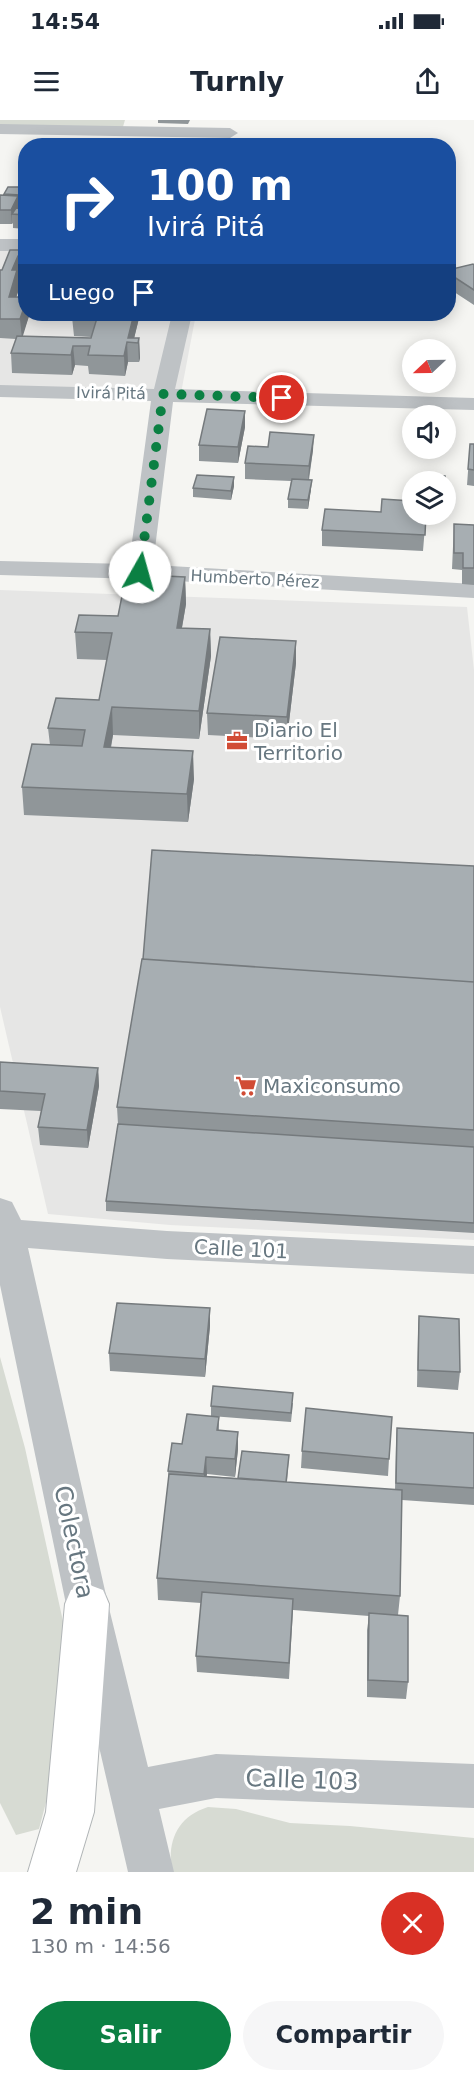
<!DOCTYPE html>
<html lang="es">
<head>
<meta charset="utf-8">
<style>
  :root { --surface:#fff; --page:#f6f6f7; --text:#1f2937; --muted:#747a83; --accent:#0b8043 }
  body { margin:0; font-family:"DejaVu Sans",sans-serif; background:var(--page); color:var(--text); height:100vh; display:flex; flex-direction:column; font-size:22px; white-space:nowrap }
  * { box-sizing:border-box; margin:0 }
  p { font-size:20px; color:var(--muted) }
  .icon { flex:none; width:33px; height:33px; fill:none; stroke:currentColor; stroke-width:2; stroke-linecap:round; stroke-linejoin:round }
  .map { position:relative; height:1752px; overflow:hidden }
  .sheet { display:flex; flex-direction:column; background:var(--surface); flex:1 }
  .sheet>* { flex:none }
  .banner { position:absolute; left:18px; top:18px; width:438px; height:183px; border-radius:24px; box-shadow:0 3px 15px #0003; background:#1a4fa0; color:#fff; overflow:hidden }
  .needle { width:39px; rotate:248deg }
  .fabs { position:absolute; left:402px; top:219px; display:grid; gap:12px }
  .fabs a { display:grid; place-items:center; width:54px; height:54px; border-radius:50%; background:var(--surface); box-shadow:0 3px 15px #0003; font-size:30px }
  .pin { position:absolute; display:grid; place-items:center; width:51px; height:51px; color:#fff; margin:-26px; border:3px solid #fff; border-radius:50%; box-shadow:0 2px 6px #0007 }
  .me { position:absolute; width:66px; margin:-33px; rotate:7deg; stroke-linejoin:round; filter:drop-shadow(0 0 4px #0008) }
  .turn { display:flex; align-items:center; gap:21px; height:126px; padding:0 30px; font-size:27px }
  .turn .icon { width:78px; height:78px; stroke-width:2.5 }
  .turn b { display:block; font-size:42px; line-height:51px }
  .then { display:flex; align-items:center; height:57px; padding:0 30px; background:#0003; gap:12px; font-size:22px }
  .round { display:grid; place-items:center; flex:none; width:63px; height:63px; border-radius:32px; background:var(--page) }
  .overview { display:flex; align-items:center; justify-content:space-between; height:102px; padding:0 30px }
  h1 { font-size:36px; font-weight:800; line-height:45px }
  .action { display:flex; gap:12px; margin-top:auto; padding:12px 30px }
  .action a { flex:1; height:69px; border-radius:36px; background:var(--accent); color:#fff; font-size:24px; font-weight:800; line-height:69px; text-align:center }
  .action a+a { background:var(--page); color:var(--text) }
  .status { display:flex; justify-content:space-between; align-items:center; height:42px; padding:0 30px; background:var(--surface); direction:ltr }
  .status svg { height:16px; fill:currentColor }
  header { display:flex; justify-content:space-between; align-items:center; height:78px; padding:0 30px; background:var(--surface); font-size:27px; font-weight:800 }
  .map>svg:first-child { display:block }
</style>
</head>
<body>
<div class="status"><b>14:54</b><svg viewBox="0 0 49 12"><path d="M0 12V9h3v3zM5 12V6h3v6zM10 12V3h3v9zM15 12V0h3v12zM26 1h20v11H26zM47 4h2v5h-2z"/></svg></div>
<header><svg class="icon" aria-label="menu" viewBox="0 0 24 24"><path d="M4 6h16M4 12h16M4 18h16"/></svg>Turnly<svg class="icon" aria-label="share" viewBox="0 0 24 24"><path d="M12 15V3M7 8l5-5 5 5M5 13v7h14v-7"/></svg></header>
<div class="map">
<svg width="474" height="1752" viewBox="0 0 474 1752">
  <rect width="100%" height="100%" fill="#f5f5f2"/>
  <path fill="#e6e6e5" d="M0,127L25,128L26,194H196L181,273L0,267Z
    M0,470L467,487L474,550V1120L170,1105L48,1094L0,887Z"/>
  <path fill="#d7dbd3" d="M0,0H125L122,10L0,5Z
    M0,1237L25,1328L66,1515L54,1652L39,1709L16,1715L0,1683Z
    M208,1687L236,1689L290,1703L350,1706L474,1718V1752H172C167,1721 177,1697 208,1687Z"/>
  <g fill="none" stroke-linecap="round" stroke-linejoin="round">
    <defs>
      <path id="trunk" d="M87,1464L103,1470L109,1484L94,1692L76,1752H28L46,1692L65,1484L71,1470Z"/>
    </defs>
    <use href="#trunk" stroke="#b1b5b7" stroke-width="2"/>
    <path fill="#bec2c5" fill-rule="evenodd" d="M0,4L230,8L238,13L230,18L0,14Z
      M0,119H26V131H0Z
      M172,194H192L175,269L474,278V290L173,282L153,445L474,464V478L140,459L0,455V441L129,444L151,281L0,277V265L154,269Z
      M0,1078L12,1082L21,1100L167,1111L474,1126V1154L167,1139L28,1128L108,1484L148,1647L216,1634L474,1644V1688L216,1678L159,1689L174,1752H128L66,1484L0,1165Z"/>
    <use href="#trunk" fill="#fff" fill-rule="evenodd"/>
  </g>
  <path fill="#909699" d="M158,0H190L188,4L158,3Z
    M0,75H24L20,83H18L19,88L26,89V109L13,108V103L12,104H0Z
    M26,118V155H19L18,158L19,169L16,177L26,194H28L29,196L22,216L91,218V217L74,216L72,197L140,194L134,218H139L140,238L139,242H128L125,256L89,254L88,246L75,245L72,255L12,253L11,233L16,219L0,218V150H2L20,130Z
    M474,145V185L448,168V150Z
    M245,291V307L238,343L199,341V325Z
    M470,324H474V366L467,365Z
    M313,330L309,360L311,369L308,389L288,388V379L291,361L245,359V343Z
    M234,357V366L231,380L193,377V368Z
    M426,394L423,431L322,426V410Z
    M454,404L474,405V465L462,464V450L452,449Z
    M185,457L186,484L182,508L210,509L211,536L199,619L113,615L111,628L194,659L188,702L24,695L22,667L50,625L48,608L99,580L107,540L77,539L75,512L118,496L164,462Z
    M296,521V543L287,619L208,615L207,593Z
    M474,746V1113L106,1091V1081L118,1004L117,987Z
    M0,942L98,948L99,966L88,1028L40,1025L38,1007L41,991L0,989Z
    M419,1196L460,1252L458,1270L417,1267L418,1214Z
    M210,1206L205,1257L110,1251L109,1233Z
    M293,1283L291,1302L211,1296V1286Z
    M219,1297V1310L238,1329L235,1357L207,1354L206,1356L238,1358L289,1335L287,1362L395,1370L396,1325L397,1308L474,1313V1385L402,1380L400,1476L398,1495L408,1562L406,1579L367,1577V1510L369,1496L293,1490L289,1559L197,1552L196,1536L201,1483L158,1480L157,1458L169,1359L168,1351L182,1324Z
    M302,1331L389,1339L388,1356L301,1348Z"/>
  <path fill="#757a7d" d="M24,67V75L20,83V75Z
    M18,76L19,89L12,94V104L11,90Z
    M18,136L19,155L18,158L19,169L10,196L9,177L12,150Z
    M26,182V194H28L29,196L22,219L20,199Z
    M134,194H140L133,223L128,218Z
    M286,194H302L286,196Z
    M139,218L140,238L139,242L138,223Z
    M127,222L128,242L125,256L124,236Z
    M73,226L75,245L72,255L71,235Z
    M245,291V307L238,343V327Z
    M314,315L313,330L308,362L309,346Z
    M234,357V366L231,380V371Z
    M312,360L311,369L308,389V380Z
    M185,457L186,484L177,535V508Z
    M210,509L211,536L199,619V591Z
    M296,521V543L287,619V597Z
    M112,587L113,615L105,655L104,627Z
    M193,631L194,659L188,702L187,674Z
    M98,948L99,966L88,1028L87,1010Z
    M210,1188V1206L205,1257V1239Z
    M238,1312V1329L235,1357V1339Z
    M206,1337L207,1354L204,1371V1354Z"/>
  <path fill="#a7aeb2" stroke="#757a7d" stroke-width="1.5" d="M8,67H24L20,75L4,74Z
    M0,75L18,76L11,90H0Z
    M16,88L26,89V95L12,94Z
    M25,118H26V136H18L12,150H17L9,177H26V182L20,199H0V150H2L10,130H20Z
    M473,144L474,145V170L448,153V150Z
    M73,194H134L128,218H139L138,223L127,222L124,236L88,235L90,226H73L71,235L11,233L17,216L91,218L97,198L72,197Z
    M207,289L245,291L238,327L199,325Z
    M270,312L314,315L309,346L245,343L248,326L268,327Z
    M470,324H474V350L468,349Z
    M197,355L234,357L231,371L193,368Z
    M425,355L445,356V362H424Z
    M292,359L312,360L308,380L288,379Z
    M382,379L412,381V394H426L425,415L322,410L325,389L381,392Z
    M454,404L474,405V448H463V433H454Z
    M165,456L185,457L177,508L210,509L199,591L112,587L104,627L193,631L187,674L22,667L32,624L82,626L85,610L48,608L56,578L99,580L112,513L75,512L79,495L118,496L125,461L164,462Z
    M220,517L296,521L287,597L207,593Z
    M152,730L474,746V862L143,839Z
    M142,839L474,862V1010L117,987Z
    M0,942L98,948L87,1010L38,1007L45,974L0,971Z
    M118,1004L474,1027V1103L106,1081Z
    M117,1183L210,1188L205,1239L109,1233Z
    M419,1196L459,1199L460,1252L418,1250Z
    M213,1266L293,1273L291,1293L211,1286Z
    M306,1288L392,1297L389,1339L302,1331Z
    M187,1294L219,1297L217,1310L238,1312L235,1339L206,1337L204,1354L168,1351L172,1323L182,1324Z
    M397,1308L474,1313V1368L396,1363Z
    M242,1331L289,1335L286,1362L238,1358Z
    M169,1354L402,1370L400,1476L157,1458Z
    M202,1472L293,1479L289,1543L196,1536Z
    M369,1493L408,1496V1562L368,1560Z"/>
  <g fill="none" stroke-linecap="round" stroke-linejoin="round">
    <path stroke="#0b8043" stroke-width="10" stroke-dasharray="0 18" d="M140,452L163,274L282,278"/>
  </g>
  <defs>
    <symbol id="office-bare" viewBox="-9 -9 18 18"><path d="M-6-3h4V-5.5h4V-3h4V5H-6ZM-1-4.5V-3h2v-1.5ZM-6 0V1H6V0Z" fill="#d14c35" stroke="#fff" stroke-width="2.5" paint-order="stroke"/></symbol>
    <symbol id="supermarket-bare" viewBox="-9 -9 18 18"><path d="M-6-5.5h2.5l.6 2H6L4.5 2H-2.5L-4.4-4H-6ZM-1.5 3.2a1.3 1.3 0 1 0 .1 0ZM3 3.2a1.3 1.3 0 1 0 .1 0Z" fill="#d14c35" stroke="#fff" stroke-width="2.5" paint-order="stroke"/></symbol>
  </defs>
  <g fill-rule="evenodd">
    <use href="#office-bare" x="222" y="606" width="30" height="30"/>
    <use href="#supermarket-bare" x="231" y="951" width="30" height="30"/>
  </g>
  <g text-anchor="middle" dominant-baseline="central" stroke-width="6" stroke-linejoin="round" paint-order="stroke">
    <g font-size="16" fill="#677780" stroke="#fff">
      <text transform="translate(111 273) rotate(1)">Ivirá Pitá</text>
      <text transform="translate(255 459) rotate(3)">Humberto Pérez</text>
    </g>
    <g font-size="20" fill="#677780" stroke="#fff" text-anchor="start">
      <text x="254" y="610">Diario El<tspan x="254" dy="23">Territorio</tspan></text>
      <text x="263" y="966">Maxiconsumo</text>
    </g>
    <g font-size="20" fill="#677780" stroke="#fff">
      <text transform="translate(241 1129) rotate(3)">Calle 101</text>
    </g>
    <g font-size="24" fill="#677780" stroke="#fff">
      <text transform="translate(74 1422) rotate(78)">Colectora</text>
      <text transform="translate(302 1660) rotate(2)">Calle 103</text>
    </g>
  </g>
</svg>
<div class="fabs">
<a><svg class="needle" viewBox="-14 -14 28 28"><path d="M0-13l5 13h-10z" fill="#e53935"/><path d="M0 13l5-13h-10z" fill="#747a83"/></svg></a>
<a><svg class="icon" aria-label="sound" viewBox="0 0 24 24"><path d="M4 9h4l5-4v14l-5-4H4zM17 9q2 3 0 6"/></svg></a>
<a><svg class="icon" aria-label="layers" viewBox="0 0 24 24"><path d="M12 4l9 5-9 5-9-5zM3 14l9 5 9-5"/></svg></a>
</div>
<div class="pin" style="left:282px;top:278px;background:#d93025"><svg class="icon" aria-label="arrive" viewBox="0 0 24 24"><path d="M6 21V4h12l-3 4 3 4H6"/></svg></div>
<svg class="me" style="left:140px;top:452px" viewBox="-20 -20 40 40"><circle r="19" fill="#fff"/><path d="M0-13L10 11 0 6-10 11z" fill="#0b8043"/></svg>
<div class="banner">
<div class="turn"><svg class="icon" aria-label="right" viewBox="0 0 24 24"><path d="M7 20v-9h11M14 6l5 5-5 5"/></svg><div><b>100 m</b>Ivirá Pitá</div></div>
<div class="then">Luego<svg class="icon" aria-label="arrive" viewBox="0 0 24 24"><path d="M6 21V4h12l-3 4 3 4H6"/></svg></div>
</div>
</div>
<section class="sheet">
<div class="overview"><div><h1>2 min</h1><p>130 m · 14:56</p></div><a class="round" style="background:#d93025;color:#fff"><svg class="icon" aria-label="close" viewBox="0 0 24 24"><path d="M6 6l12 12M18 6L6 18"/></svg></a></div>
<div class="action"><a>Salir</a><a>Compartir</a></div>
</section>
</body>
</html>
